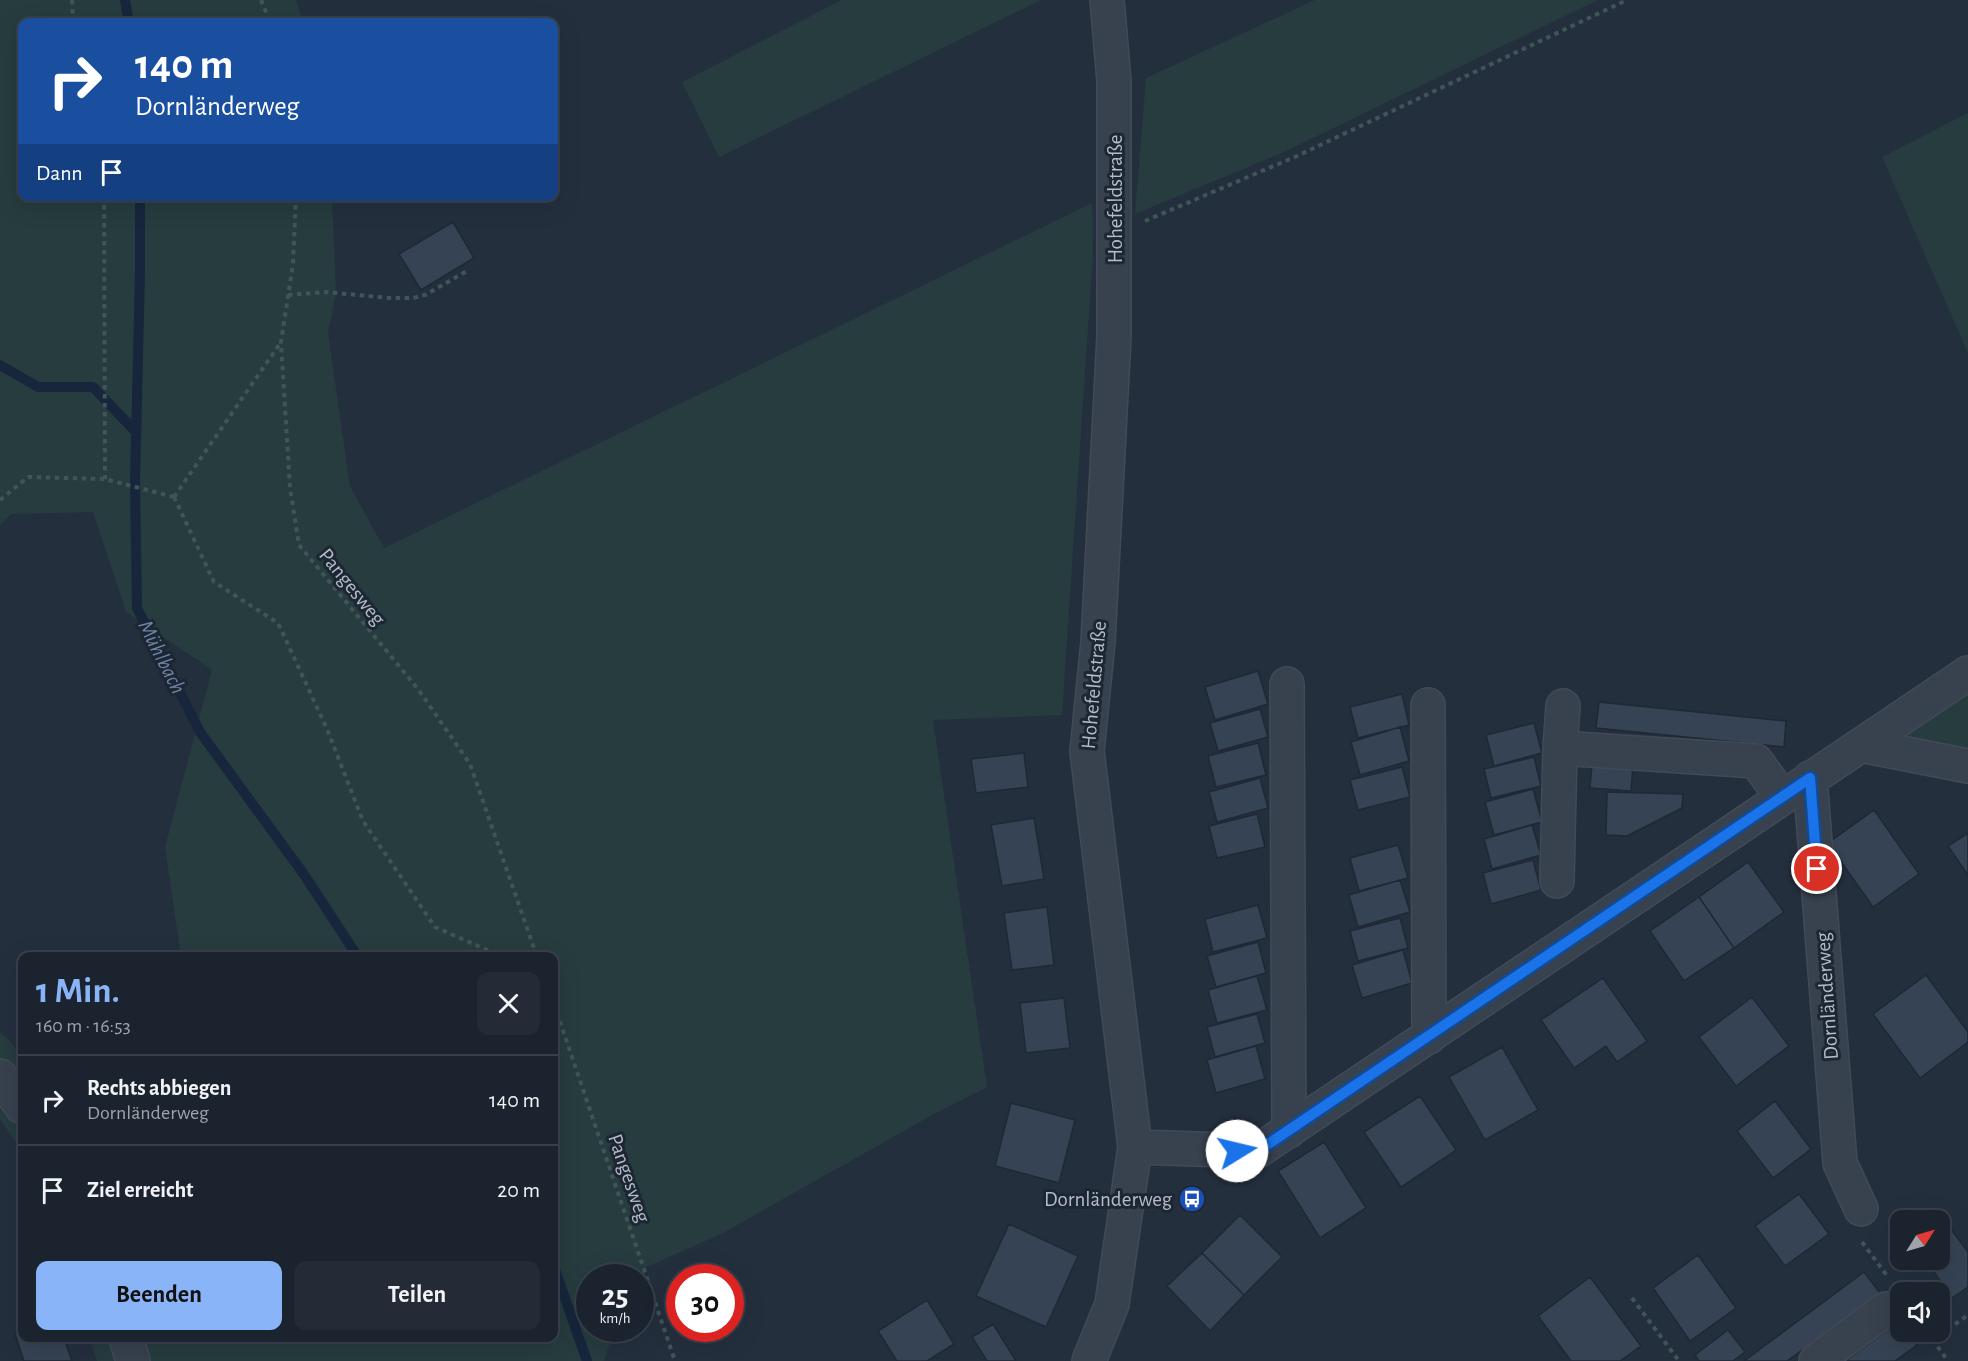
<!DOCTYPE html>
<html lang="de">
<head>
<meta charset="utf-8">
<style>
  :root { --surface:#1b232e; --page:#242b36; --text:#f1f3f6; --muted:#a0a4aa; --line:#39404a; --accent:#8ab4f8 }
  body { margin:0; font-family:"Alegreya Sans",sans-serif; background:var(--page); color:var(--text); height:100vh; display:flex; flex-direction:column; font-size:22px; white-space:nowrap }
  * { box-sizing:border-box; margin:0 }
  p { font-size:20px; color:var(--muted) }
  .icon { flex:none; width:33px; height:33px; fill:none; stroke:currentColor; stroke-width:2; stroke-linecap:round; stroke-linejoin:round }
  .map { position:relative; flex:1; overflow:hidden }
  .sheet { position:absolute; left:18px; top:952px; width:540px; height:390px; display:flex; flex-direction:column; background:var(--surface); border-radius:12px; box-shadow:0 6px 24px #0002,0 0 0 2px var(--line) }
  .sheet>* { flex:none }
  .hud { position:absolute; left:18px; top:18px; width:540px; height:183px; border-radius:12px; box-shadow:0 6px 24px #0002,0 0 0 2px var(--line); background:#1a4fa0; color:#fff; overflow:hidden }
  .needle { width:39px; rotate:53deg }
  .fabs { position:absolute; left:1890px; top:1210px; display:grid; gap:12px }
  .fabs a { display:grid; place-items:center; width:60px; height:60px; border-radius:12px; background:var(--surface); box-shadow:0 6px 24px #0002,0 0 0 2px var(--line); font-size:30px }
  .speed { position:absolute; left:576px; top:1264px; display:flex; gap:12px; font-size:30px; font-weight:700; text-align:center }
  .speed>* { display:grid; place-content:center; width:78px; height:78px; border-radius:50%; background:var(--surface); box-shadow:0 6px 24px #0002,0 0 0 2px var(--line); line-height:1 }
  .speed small { font-size:15px; font-weight:400 }
  .speed .limit { border:9px solid #d22; background:#fff; color:#111 }
  .pin { position:absolute; display:grid; place-items:center; width:51px; height:51px; color:#fff; margin:-26px; border:3px solid #fff; border-radius:50%; box-shadow:0 2px 6px #0007 }
  .me { position:absolute; width:66px; margin:-33px; rotate:81deg; stroke-linejoin:round; filter:drop-shadow(0 0 4px #0008) }
  .turn { display:flex; align-items:center; gap:21px; height:126px; padding:0 18px; font-size:27px }
  .turn .icon { width:78px; height:78px; stroke-width:2.5 }
  .turn b { display:block; font-size:42px; line-height:51px }
  .then { display:flex; align-items:center; height:57px; padding:0 18px; background:#0003; gap:12px; font-size:22px }
  .round { display:grid; place-items:center; flex:none; width:63px; height:63px; border-radius:12px; background:var(--page) }
  .overview { display:flex; align-items:center; justify-content:space-between; height:102px; padding:0 18px }
  h1 { font-size:36px; font-weight:700; line-height:45px; color:var(--accent) }
  .primary-button { display:flex; gap:12px; margin-top:auto; padding:12px 18px }
  .primary-button a { flex:1; height:69px; border-radius:12px; background:var(--accent); color:#111; font-size:24px; font-weight:700; line-height:69px; text-align:center }
  .primary-button a+a { background:var(--page); color:var(--text) }
  ul { padding:0; list-style:none }
  li { display:flex; align-items:center; gap:18px; height:90px; padding:0 18px; border-top:2px solid var(--line) }
  li div { flex:1 }
  li b { display:block; font-size:22px }
  li em { font-style:normal }
  .map>svg:first-child { display:block }
</style>
</head>
<body>
<div class="map">
<svg width="1968" height="1361" viewBox="0 0 1968 1361">
  <rect width="100%" height="100%" fill="#242f3e"/>
  <path fill="#263c3f" d="M0,0H296L303,22H22V196L332,197L336,293L328,333L350,486L384,548L1092,203L1093,254L1062,715L933,720L987,1087L932,1115L723,1233L631,1274L629,1278H590V1329H614L604,1361H97L89,1338H554V957H181L165,847L212,670L126,612L93,512L11,514L0,525Z
    M842,0H1041L719,157L682,82Z
    M1315,0H1598L1284,152L1135,214L1146,78Z
    M1968,113V353L1882,157Z
    M1968,673V766L1861,745Z
    M0,1032L9,1040L22,1056V1152L0,1119Z"/>
  <g fill="none" stroke-linecap="round" stroke-linejoin="round">
    <path stroke="#17263c" stroke-width="10" d="M125,0L129,22
      M140,196V272L135,482L137,608L200,732L303,873L358,957
      M0,365L38,387H93L136,432
      M554,1267L587,1361"/>
  </g>
  <path fill="#364354" stroke="#1f2835" stroke-width="1.5" d="M453,222L474,258L421,290L399,254Z
    M1258,671L1268,704L1215,720L1205,687Z
    M1402,694L1409,725L1358,738L1350,707Z
    M1599,702L1786,721L1784,747L1596,728Z
    M1260,709L1268,737L1218,751L1210,723Z
    M1534,723L1542,753L1494,766L1486,735Z
    M1400,727L1409,761L1360,775L1351,742Z
    M1258,743L1266,775L1216,787L1208,756Z
    M1024,753L1028,787L976,793L971,759Z
    M1534,757L1541,786L1491,798L1484,769Z
    M1592,763L1633,766L1631,791L1590,788Z
    M1402,767L1410,797L1358,810L1350,780Z
    M1260,778L1268,808L1217,822L1209,792Z
    M1533,789L1542,822L1494,835L1485,802Z
    M1607,792L1683,794L1682,808L1627,836L1606,835Z
    M1874,810L1919,874L1873,907L1828,843Z
    M1257,814L1265,847L1217,858L1209,826Z
    M1034,818L1044,879L1002,886L991,825Z
    M1532,825L1541,855L1492,869L1484,839Z
    M1968,833V875L1948,846Z
    M1398,845L1408,878L1359,891L1350,858Z
    M1533,860L1541,890L1491,904L1483,873Z
    M1748,862L1784,912L1734,948L1699,897Z
    M1400,880L1410,912L1358,927L1349,895Z
    M1699,897L1734,948L1684,981L1650,931Z
    M1258,905L1267,938L1213,952L1205,919Z
    M1047,907L1054,965L1012,970L1004,913Z
    M1400,918L1408,948L1358,961L1350,931Z
    M1258,942L1266,973L1216,987L1207,956Z
    M1403,950L1412,983L1362,998L1352,965Z
    M1926,975L1968,1032V1042L1920,1078L1873,1014Z
    M1257,976L1267,1010L1217,1023L1208,990Z
    M1603,978L1647,1041L1617,1062L1606,1046L1574,1068L1541,1020Z
    M1752,997L1789,1046L1736,1086L1699,1037Z
    M1064,998L1070,1048L1026,1053L1020,1003Z
    M1257,1014L1265,1043L1215,1057L1207,1027Z
    M1256,1046L1265,1079L1216,1093L1207,1060Z
    M1502,1047L1538,1110L1485,1140L1449,1077Z
    M1420,1096L1456,1150L1401,1187L1364,1132Z
    M1775,1101L1811,1149L1773,1178L1737,1131Z
    M1011,1103L1075,1120L1059,1183L995,1166Z
    M1324,1142L1366,1208L1320,1238L1278,1171Z
    M1799,1194L1829,1234L1785,1266L1755,1226Z
    M1240,1215L1282,1257L1244,1295L1202,1253Z
    M1942,1217L1968,1252V1287L1952,1298L1926,1260H1940V1221H1937Z
    M1009,1224L1078,1256L1046,1327L976,1296Z
    M1202,1253L1244,1295L1210,1331L1167,1286Z
    M1698,1255L1736,1308L1690,1341L1653,1288Z
    M1864,1272L1880,1293L1787,1361H1744Z
    M1590,1277L1641,1346L1620,1361H1571L1538,1316Z
    M927,1300L954,1344L927,1361H897L878,1331Z
    M1899,1321L1900,1332H1907L1917,1345L1895,1361H1846Z
    M993,1324L1016,1361H987L972,1337Z
    M1728,1330L1745,1352L1733,1361H1699L1695,1355Z
    M22,1332V1338H64L72,1361H24L15,1334Z"/>
  <g fill="none" stroke-linecap="round" stroke-linejoin="round">
    <defs>
      <path id="minor" d="M1287,684L1289,1131
        M1428,705L1429,1037
        M1861,745L1968,673
        M1560,748L1756,761L1782,797
        M1810,778L1840,1163L1861,1209
        M1557,881L1560,748L1563,706
        M0,1076L22,1107
        M1135,1147L1258,1151L1861,745L1968,766
        M126,1338L133,1361
        M1089,1361L1112,1304L1135,1147L1087,751L1098,642L1114,336V81L1107,0
        M1816,1361L1886,1309"/>
    </defs>
    <use href="#minor" stroke="#414a57" stroke-width="36"/>
    <path stroke="#3f5557" stroke-width="4" stroke-dasharray="4.5 4.5" stroke-linecap="butt" d="M72,0L73,22
      M261,0L270,22
      M104,196L105,479
      M296,196L293,264L281,342L290,488L299,545L418,689L470,764L537,957
      M1145,221L1297,156L1627,0
      M288,295L326,292L390,298H413L425,295L467,271
      M174,497L214,582L278,623L327,729L363,821L435,927L503,957
      M174,497L281,342
      M0,500L28,477L105,479L174,497
      M554,1004L675,1361
      M1862,1242L1888,1277
      M1632,1298L1679,1361
      M1927,1332L1948,1361
      M1933,1340L1968,1315"/>
    <use href="#minor" stroke="#38414e" stroke-width="33"/>
  </g>
  <g fill="none" stroke-linecap="round" stroke-linejoin="round">
    <defs>
      <path id="route" d="M1237,1151H1258L1810,778L1817,869"/>
    </defs>
    <use href="#route" stroke="#114b97" stroke-width="15"/>
    <use href="#route" stroke="#1a73e8" stroke-width="10"/>
  </g>
  <defs>
    <symbol id="bus-disc" viewBox="-11 -11 22 22"><circle r="9.5" fill="#1a4fb4" stroke="#1d2633"/><path d="M-5-6H5V4H4V6H2V4H-2V6H-4V4H-5ZM-3.5-4V0h7V-4ZM-3.5 1.2v1.5H-2V1.2ZM2 1.2v1.5H3.5V1.2Z" fill="#fff"/></symbol>
  </defs>
  <g fill-rule="evenodd">
    <use href="#bus-disc" x="1177" y="1184" width="30" height="30"/>
  </g>
  <g text-anchor="middle" dominant-baseline="central" stroke-width="6" stroke-linejoin="round" paint-order="stroke">
    <g font-size="21" fill="#b4bcc9" stroke="#1d2633">
      <text transform="translate(1115 199) rotate(-90)">Hohefeldstraße</text>
      <text transform="translate(352 587) rotate(51)">Pangesweg</text>
      <text transform="translate(1094 685) rotate(-85)">Hohefeldstraße</text>
      <text transform="translate(1827 996) rotate(-94)">Dornländerweg</text>
      <text transform="translate(629 1178) rotate(71)">Pangesweg</text>
    </g>
    <g font-size="21" fill="#b4bcc9" stroke="#1d2633" text-anchor="end">
      <text x="1172" y="1199">Dornländerweg</text>
    </g>
    <g font-size="22" font-style="italic" fill="#6d86a8" stroke="#1d2633">
      <text transform="translate(162 657) rotate(63)">Mühlbach</text>
    </g>
  </g>
</svg>
<div class="fabs">
<a><svg class="needle" viewBox="-14 -14 28 28"><path d="M0-13l5 13h-10z" fill="#e53935"/><path d="M0 13l5-13h-10z" fill="#a0a4aa"/></svg></a>
<a><svg class="icon" aria-label="sound" viewBox="0 0 24 24"><path d="M4 9h4l5-4v14l-5-4H4zM17 9q2 3 0 6"/></svg></a>
</div>
<div class="speed"><div>25<small>km/h</small></div><div class="limit">30</div></div>
<div class="pin" style="left:1817px;top:869px;background:#d93025"><svg class="icon" aria-label="arrive" viewBox="0 0 24 24"><path d="M6 21V4h12l-3 4 3 4H6"/></svg></div>
<svg class="me" style="left:1237px;top:1151px" viewBox="-20 -20 40 40"><circle r="19" fill="#fff"/><path d="M0-13L10 11 0 6-10 11z" fill="#1a73e8"/></svg>
<div class="hud">
<div class="turn"><svg class="icon" aria-label="right" viewBox="0 0 24 24"><path d="M7 20v-9h11M14 6l5 5-5 5"/></svg><div><b>140 m</b>Dornländerweg</div></div>
<div class="then">Dann<svg class="icon" aria-label="arrive" viewBox="0 0 24 24"><path d="M6 21V4h12l-3 4 3 4H6"/></svg></div>
</div>
<section class="sheet">
<div class="overview"><div><h1>1 Min.</h1><p>160 m · 16:53</p></div><a class="round"><svg class="icon" aria-label="close" viewBox="0 0 24 24"><path d="M6 6l12 12M18 6L6 18"/></svg></a></div>
<ul>
<li><svg class="icon" aria-label="right" viewBox="0 0 24 24"><path d="M7 20v-9h11M14 6l5 5-5 5"/></svg><div><b>Rechts abbiegen</b><p>Dornländerweg</p></div><em>140 m</em></li>
<li><svg class="icon" aria-label="arrive" viewBox="0 0 24 24"><path d="M6 21V4h12l-3 4 3 4H6"/></svg><div><b>Ziel erreicht</b></div><em>20 m</em></li>
</ul>
<div class="primary-button"><a>Beenden</a><a>Teilen</a></div>
</section>
</div>
</body>
</html>
